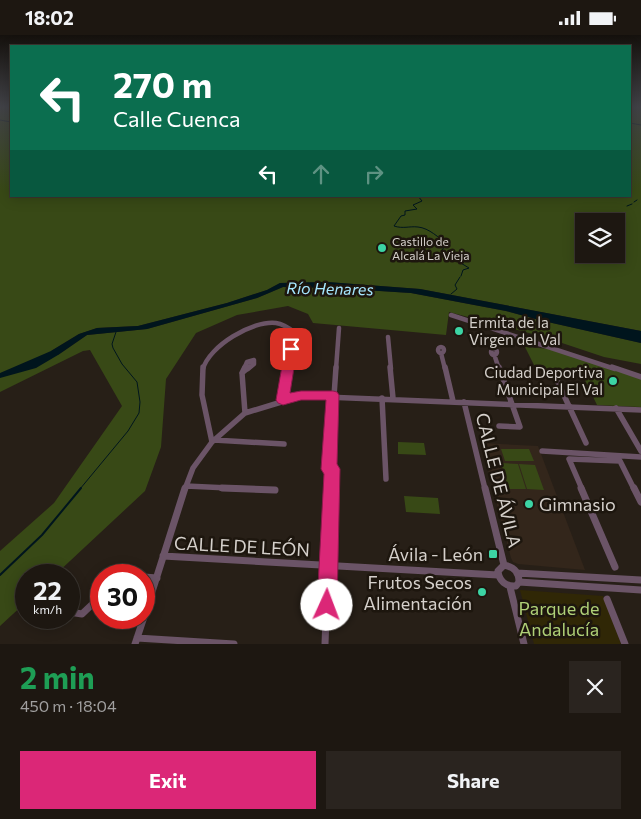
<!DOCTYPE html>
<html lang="en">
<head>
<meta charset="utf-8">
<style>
  :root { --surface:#1d1711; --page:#2a241f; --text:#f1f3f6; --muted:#a09f9f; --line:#3b3631; --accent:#db2777 }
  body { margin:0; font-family:Commissioner,sans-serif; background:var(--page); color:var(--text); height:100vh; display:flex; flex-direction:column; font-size:19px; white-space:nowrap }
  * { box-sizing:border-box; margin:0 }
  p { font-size:16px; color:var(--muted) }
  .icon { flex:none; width:28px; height:28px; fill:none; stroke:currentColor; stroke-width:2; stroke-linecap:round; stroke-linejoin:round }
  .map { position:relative; height:609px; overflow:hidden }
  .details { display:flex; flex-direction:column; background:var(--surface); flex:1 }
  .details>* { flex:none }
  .guide { position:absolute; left:10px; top:10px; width:621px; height:152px; border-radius:0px; box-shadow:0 2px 12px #0003,0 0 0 1px var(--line); background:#0b6e4f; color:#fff; overflow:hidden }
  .buttons { position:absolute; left:575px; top:178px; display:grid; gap:10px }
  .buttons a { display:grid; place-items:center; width:50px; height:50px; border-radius:0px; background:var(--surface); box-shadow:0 2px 12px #0003,0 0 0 1px var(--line); font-size:25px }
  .speed { position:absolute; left:15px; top:529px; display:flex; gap:10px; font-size:25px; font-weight:700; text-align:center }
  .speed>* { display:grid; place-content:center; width:65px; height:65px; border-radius:50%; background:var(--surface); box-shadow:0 2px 12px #0003,0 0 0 1px var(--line); line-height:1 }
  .speed small { font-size:12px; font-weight:400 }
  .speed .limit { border:8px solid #d22; background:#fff; color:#111 }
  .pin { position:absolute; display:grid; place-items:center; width:42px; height:42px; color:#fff; margin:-21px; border-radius:10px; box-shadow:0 2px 8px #0006 }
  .me { position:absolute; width:55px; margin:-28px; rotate:2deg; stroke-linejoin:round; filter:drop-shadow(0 0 4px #0008) }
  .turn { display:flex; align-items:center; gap:18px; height:105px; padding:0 20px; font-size:22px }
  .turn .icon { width:65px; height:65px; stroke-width:2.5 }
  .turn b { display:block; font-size:35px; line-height:42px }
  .lanes { display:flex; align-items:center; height:48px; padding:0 20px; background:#0003; justify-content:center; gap:25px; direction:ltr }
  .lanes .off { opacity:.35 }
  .round { display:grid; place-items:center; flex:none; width:52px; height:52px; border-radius:0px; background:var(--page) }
  .headline { display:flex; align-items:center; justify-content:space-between; height:85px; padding:0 20px }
  h1 { font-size:30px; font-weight:700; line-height:38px; color:#1e9e55 }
  .cta { display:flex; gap:10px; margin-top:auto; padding:10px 20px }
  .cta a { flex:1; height:58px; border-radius:0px; background:var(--accent); color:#fff; font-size:20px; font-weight:700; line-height:58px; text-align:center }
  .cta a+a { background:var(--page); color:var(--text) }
  .status { display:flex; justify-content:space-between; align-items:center; height:35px; padding:0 25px; background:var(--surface); direction:ltr }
  .status svg { height:14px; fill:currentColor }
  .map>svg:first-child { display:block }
</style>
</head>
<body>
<div class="status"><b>18:02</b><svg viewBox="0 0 49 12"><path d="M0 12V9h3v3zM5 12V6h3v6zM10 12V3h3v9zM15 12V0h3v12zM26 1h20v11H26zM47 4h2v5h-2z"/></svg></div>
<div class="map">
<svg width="641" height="609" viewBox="0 0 641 609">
  <rect width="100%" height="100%" fill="#271f17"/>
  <path fill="#33261b" d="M481,408L538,411L585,535L518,529L513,527L511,523Z"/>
  <path fill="#384916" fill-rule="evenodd" d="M0,71H11V161H630V71H641V296L420,254L327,247L280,248L267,255L227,268L138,291L97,293L79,299L51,316L58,320L87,300L147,294L257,263L283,252L333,253L411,258L506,276L539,285L641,308V329L604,322L544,302L449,277L446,300L313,288L308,279L288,271L237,280L196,298L166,344L161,412L145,456L55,540H26V567L0,591V516L54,468L122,371L90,315L83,316L0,357ZM584,186H616V219H584Z
    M525,312L551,314L641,342V372L597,370L584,343L578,338L536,334Z
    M398,407L424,408L426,420L398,419Z
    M501,414H529L534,426H505Z
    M501,428L518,429L526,454H508Z
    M519,429L535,430L544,455L527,454Z
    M404,461L438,463L440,479L406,477Z"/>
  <path fill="#302706" d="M520,555L603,561L621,609H534Z"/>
  <path fill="#00151d" d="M327,247L420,254L641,296V308L539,285L506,276L411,258L333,253L283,252L257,263L147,294L87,300L58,320L36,333L0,343V338L51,316L79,299L97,293L138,291L227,268L267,255L280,248Z"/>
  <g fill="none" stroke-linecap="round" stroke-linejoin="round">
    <path stroke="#00151d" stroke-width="1" d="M0,85L11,87
      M630,88L641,90
      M418,161L422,166L413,170L417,174L405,176V180L401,181L394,191C403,194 409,191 418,192C429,193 439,203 447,209L441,216L469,233L463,235L461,241
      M634,167L637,165
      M627,171L632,169
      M451,259L457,254L455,250L460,242
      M80,454L128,396L139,378L140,367L137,347L122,329L113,313L112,309L116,297"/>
    <path stroke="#00151d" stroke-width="2" d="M0,540L42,500L81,453"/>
    <path stroke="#6b5467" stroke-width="4.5" d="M451,280L615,334
      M388,302L391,334
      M438 315a3 3 0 1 1 6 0a3 3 0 1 1-6 0Z
      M491 317a3 3 0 1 1 6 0a3 3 0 1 1-6 0Z
      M441,318L445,334
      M494,319L499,334
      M203,334C209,311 253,285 276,288C283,289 289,293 294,297L288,334
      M244,334L247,327L254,325V329L248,334
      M336,334L339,293"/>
    <path stroke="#6b5467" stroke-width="5.5" d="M203,332L202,360L212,407
      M390,332L393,363
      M445,332L453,366
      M499,332L520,392L499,391
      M612,332L641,342
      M242,338L245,378
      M242,338L245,332
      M242,338L249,332
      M555,341L586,408
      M382,363L386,444
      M283,365L288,332
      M464,367L485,454
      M616,373L641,416
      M214,405L284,409
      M542,416L641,422
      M186,451L250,454
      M185,454L193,433L212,407L245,378L301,361L641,375
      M331,454L332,434H329L336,332
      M582,454L569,424L620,426L634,454"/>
    <path stroke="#6b5467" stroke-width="7" d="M222,453L275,455
      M485,453L504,530
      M581,453L615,532
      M634,453L641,467
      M163,521L498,540
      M504,530C514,532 519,537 519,547L516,551C506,552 499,546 498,536Z
      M517,538L641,545
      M144,542L157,543
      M519,547L641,555
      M510,552L524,609
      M607,564L625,609
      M69,577L82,579L101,561
      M144,582L185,453
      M137,603L234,609
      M135,609L144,582
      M325,609L331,453"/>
  </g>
  <linearGradient id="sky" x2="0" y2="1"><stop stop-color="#15110d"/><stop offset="0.46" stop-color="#414247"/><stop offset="1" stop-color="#414247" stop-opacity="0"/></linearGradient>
  <rect width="641" height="156" fill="url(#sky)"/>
  <path fill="#db2777" stroke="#8e194d" d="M291,310L297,314L290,358L301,356H333L337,357L339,360L337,429L340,434L337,570L334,577L327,579L320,577L317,570L324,439L321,434L326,365H301L283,370L278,368L276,365L285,314Z"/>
  <g fill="#3cd4a4" stroke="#1d160e" stroke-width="2">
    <circle cx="382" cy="213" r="5"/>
    <circle cx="459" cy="296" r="5"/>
    <circle cx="613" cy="346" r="5"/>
    <circle cx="529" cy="469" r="5"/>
    <rect x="488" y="514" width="10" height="10" rx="2.5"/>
    <circle cx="482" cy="557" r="5"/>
  </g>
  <g text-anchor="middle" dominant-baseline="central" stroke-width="5" stroke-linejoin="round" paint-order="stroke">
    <g font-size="12" fill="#d5d0cb" stroke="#1d160e" text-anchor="start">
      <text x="392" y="206">Castillo de<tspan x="392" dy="14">Alcalá La Vieja</tspan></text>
    </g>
    <g font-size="15" fill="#d5d0cb" stroke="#1d160e" text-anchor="start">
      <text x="469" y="287">Ermita de la<tspan x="469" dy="17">Virgen del Val</tspan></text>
      <text x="603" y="337" text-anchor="end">Ciudad Deportiva<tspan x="603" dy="17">Municipal El Val</tspan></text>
    </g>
    <g font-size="16" font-style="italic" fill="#a6e7ff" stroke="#1d160e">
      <text transform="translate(330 253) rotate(1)">Río Henares</text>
    </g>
    <g font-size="18" fill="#d5d0cb" stroke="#1d160e">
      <text transform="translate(499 445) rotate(76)">CALLE DE ÁVILA</text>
      <text transform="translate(242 511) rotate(3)">CALLE DE LEÓN</text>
    </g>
    <g font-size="18" fill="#d5d0cb" stroke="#1d160e" text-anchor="end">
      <text x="539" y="469" text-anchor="start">Gimnasio</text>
      <text x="483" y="519">Ávila - León</text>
      <text x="472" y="547">Frutos Secos<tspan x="472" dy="21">Alimentación</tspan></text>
    </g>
    <g font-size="18" fill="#afd077" stroke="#1d160e">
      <text x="559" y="573">Parque de<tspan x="559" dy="21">Andalucía</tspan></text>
    </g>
  </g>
</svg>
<div class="buttons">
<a><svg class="icon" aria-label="layers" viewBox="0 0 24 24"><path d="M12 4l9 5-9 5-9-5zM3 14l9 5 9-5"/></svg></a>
</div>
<div class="speed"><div>22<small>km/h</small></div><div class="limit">30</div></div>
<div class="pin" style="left:291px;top:314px;background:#d93025"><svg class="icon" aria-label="arrive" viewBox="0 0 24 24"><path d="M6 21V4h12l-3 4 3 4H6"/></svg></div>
<svg class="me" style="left:327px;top:570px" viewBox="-20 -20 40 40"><circle r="19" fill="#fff"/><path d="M0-13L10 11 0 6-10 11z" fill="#db2777"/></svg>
<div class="guide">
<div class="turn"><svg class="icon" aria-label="left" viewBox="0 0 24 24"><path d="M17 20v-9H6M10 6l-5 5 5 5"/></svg><div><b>270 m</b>Calle Cuenca</div></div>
<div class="lanes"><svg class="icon" aria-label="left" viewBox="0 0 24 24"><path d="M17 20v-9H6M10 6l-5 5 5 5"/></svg><svg class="icon off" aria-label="ahead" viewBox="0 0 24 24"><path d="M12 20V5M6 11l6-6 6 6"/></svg><svg class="icon off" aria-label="right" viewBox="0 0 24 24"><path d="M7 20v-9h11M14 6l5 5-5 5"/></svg></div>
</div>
</div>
<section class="details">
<div class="headline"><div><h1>2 min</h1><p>450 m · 18:04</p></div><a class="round"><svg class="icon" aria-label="close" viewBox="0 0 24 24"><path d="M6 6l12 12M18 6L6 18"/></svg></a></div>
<div class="cta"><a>Exit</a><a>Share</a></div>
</section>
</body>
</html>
